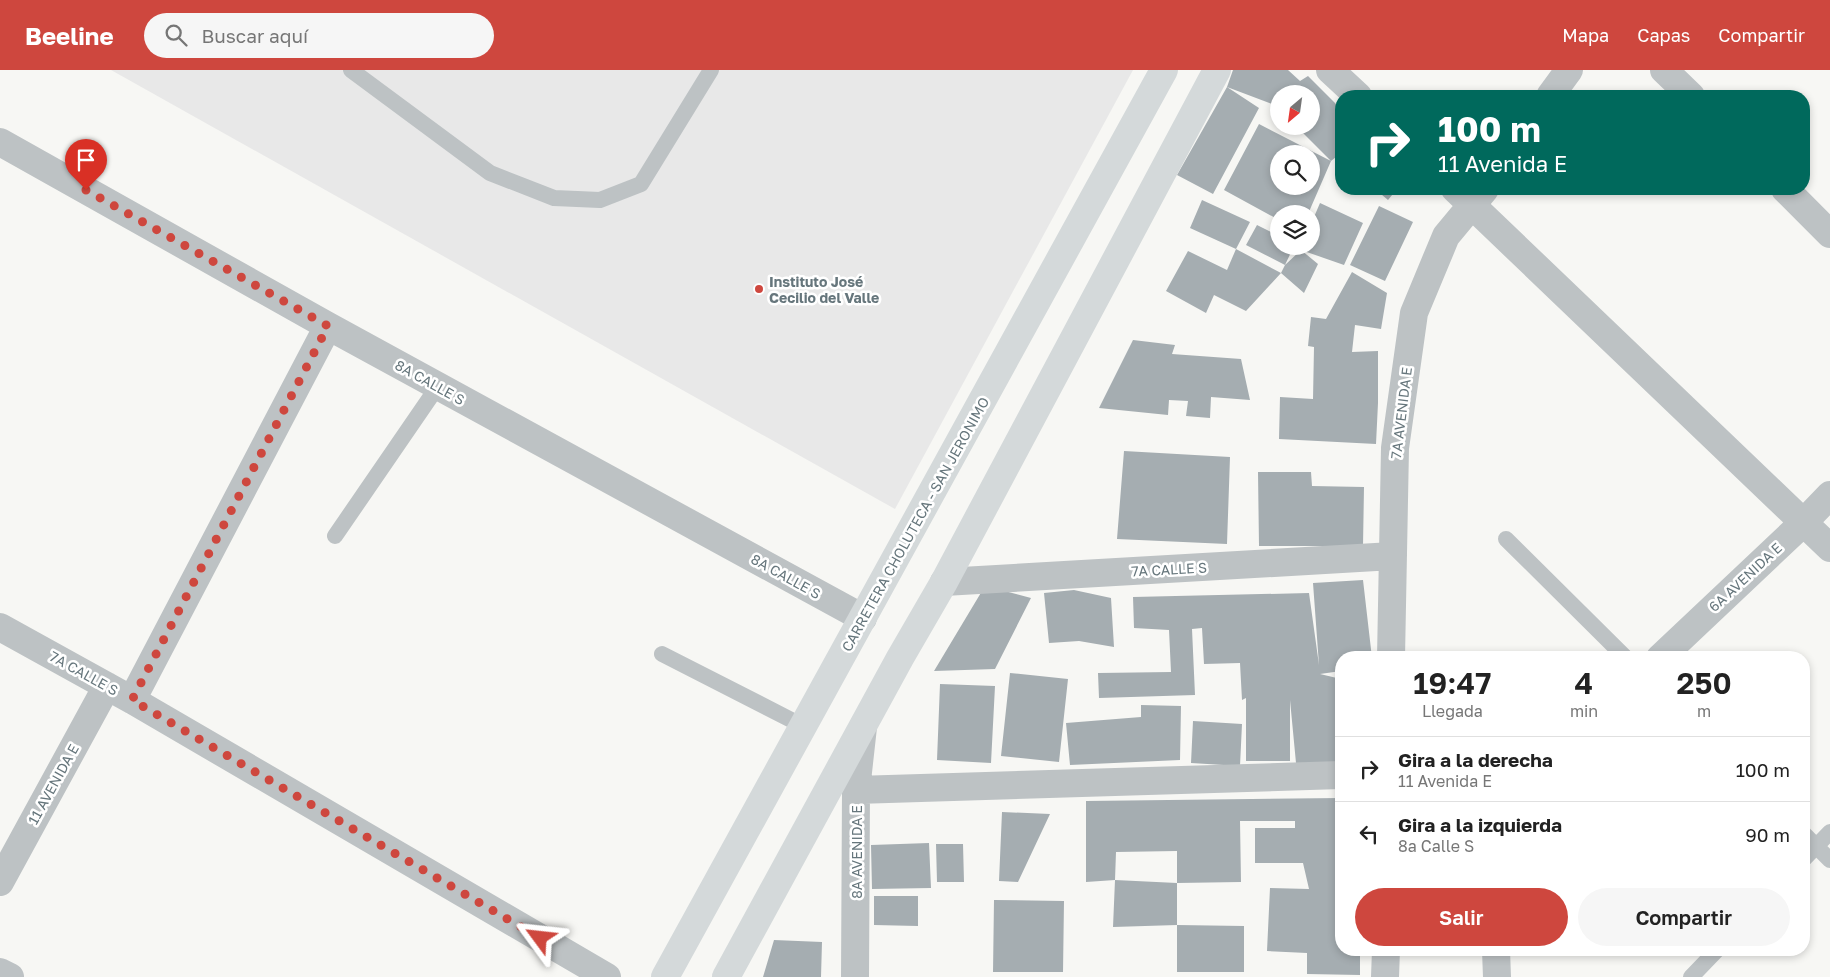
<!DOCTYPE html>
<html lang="es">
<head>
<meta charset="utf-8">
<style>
  :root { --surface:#fff; --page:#f6f6f6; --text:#222; --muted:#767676; --line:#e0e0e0; --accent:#ce473e }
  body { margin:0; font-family:"Golos Text",sans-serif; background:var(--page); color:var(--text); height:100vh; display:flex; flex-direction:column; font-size:19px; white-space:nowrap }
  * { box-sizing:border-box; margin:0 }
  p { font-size:16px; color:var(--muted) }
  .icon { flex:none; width:28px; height:28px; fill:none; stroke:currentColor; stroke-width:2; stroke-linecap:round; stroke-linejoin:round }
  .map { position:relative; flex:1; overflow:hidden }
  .side { position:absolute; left:1335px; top:581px; width:475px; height:305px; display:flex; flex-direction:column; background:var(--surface); border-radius:20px; box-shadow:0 2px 8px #0003 }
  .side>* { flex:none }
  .hud { position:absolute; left:1335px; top:20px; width:475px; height:105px; border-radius:20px; box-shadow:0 2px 8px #0003; background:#00695c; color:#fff; overflow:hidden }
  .needle { width:32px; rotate:209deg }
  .tools { position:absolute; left:1270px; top:15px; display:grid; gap:10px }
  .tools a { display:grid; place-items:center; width:50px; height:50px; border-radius:50%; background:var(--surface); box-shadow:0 2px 8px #0003; font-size:25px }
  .pin { position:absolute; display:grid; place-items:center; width:42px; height:42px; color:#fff; margin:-51px -21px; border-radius:50% 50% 50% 0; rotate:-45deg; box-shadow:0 0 5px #0007 }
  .pin .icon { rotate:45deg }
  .me { position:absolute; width:55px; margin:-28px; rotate:300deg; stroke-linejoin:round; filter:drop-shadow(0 0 4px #0008) }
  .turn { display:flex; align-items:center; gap:18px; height:105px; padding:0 20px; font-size:22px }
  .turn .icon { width:65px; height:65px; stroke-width:2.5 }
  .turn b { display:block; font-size:35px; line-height:42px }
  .eta { display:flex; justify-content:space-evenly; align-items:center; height:85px; text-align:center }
  .eta b { font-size:30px; font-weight:600; line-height:35px }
  .action { display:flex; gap:10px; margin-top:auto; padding:10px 20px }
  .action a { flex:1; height:58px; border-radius:30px; background:var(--accent); color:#fff; font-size:20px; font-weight:600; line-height:58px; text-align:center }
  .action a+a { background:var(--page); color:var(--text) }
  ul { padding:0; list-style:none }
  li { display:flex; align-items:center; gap:15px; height:65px; padding:0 20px; border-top:1px solid var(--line) }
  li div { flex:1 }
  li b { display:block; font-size:19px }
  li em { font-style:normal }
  header { display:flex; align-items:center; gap:30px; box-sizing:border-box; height:70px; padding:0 25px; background:var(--accent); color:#fff }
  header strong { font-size:24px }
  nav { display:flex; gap:28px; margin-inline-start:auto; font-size:18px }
  .search { width:350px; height:45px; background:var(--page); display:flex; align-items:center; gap:12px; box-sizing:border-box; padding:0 18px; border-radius:28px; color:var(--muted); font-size:19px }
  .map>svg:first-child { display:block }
</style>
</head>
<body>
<header>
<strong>Beeline</strong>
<div class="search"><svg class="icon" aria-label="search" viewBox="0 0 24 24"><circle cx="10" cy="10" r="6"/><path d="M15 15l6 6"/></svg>Buscar aquí</div>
<nav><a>Mapa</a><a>Capas</a><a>Compartir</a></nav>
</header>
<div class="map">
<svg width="1830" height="907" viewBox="0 0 1830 907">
  <rect width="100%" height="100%" fill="#f7f7f4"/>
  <path fill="#e8e8e8" d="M111,0H1133L895,439Z"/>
  <path fill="#a5adb1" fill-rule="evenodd" d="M1233,0H1288L1300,11L1308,6L1341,39V83L1331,91L1296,56H1311V24H1279V38L1277,36L1227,17Z
    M1227,17L1259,38L1213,124L1177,105Z
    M1259,54L1331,91L1308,144H1279V150L1224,120ZM1279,84H1311V116H1279Z
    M1375,119H1397L1388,130Z
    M1202,130L1250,152L1236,179L1190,158Z
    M1320,133L1363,153L1344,195L1301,180L1302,176H1311V154Z
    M1379,136L1413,152L1385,211L1350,195Z
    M1257,155L1279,166V176H1294L1285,195L1246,175Z
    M1236,179L1281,203L1246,241L1214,225L1206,243L1166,221L1188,181L1227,200Z
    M1301,180L1318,194L1304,223L1281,203L1285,195Z
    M1352,202L1387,223L1381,259L1355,255L1352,282L1378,281V333L1376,374L1279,369L1280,327L1313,329L1314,277L1308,276L1311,247L1326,249Z
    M1133,270L1175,275L1172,284L1241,289L1250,330L1211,327L1210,348L1186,346L1188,331L1169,330L1168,345L1099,338Z
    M1124,381L1230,387L1227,474L1117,469Z
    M1258,402H1311L1312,416L1364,417L1363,476H1259Z
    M1363,510L1372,588H1341V601L1320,604L1341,609V693H1296L1290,630V691H1246V628L1242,630L1240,593L1204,594L1202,558L1192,559L1195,625L1099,628L1098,603L1171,602L1169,560L1134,558L1133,527L1309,523L1319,595L1313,513Z
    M985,516L1031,528L995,599L934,601Z
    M1074,520L1111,528L1114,577L1079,571L1049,573L1044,523Z
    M1010,603L1068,609L1059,692L1001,686Z
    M940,614L995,616L991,693L937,690Z
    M1141,635L1181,636L1180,690L1070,695L1066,653L1141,647Z
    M1193,651L1242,654L1240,696L1191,693Z
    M1341,728V880H1360V905L1307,904V883L1267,881L1270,818L1309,819L1303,793H1255V758H1295V751H1240L1241,812L1177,813V781L1116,782L1115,810L1086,812V731Z
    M1002,742L1050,744L1018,812L999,811Z
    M929,773L931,818L872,819L871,775Z
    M936,774H963L964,812H937Z
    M1115,810L1177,813V855L1113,857Z
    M874,826H918V856L874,855Z
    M994,830L1064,831L1063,902H993Z
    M1177,855L1244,856V902H1177Z
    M774,870L822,872L821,907H763Z"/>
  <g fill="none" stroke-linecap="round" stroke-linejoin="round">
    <path stroke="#bdc2c4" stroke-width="16" d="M351,0L490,103L554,128L600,130L641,114L711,0
      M335,466L438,316
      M1506,469L1626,588
      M662,584L803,656
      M1804,764L1830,790
      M1804,789L1830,762
      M1691,907L1717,880"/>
    <path stroke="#bdc2c4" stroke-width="28" d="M1330,0L1358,26
      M1664,0L1691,26
      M1550,26L1569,0
      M0,72L328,256L863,548
      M1455,119L1830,478
      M1785,119L1830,164
      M944,512L1393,486
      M0,557L132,630L607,907
      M1391,588L1395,378L1414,243L1446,166L1485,119
      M1660,588L1803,453L1830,425
      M132,630L328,256
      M856,720L1341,705
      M0,812L107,616
      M1496,880L1497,907
      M0,902L10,907
      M855,907L856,720L863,657
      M1385,907L1386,880"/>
    <path stroke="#d4d9da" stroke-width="28" d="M665,907L1164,0
      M726,907L900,588L944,512L1217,0"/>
  </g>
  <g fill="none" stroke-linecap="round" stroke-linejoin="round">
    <path stroke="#ce473e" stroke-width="9" stroke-dasharray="0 16.2" d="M86,120L328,256L132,630L540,868"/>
  </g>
  <circle fill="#ce473e" stroke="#fff" stroke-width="2" cx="759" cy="219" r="5"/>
  <g text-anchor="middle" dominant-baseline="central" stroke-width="5" stroke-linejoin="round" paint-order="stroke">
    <g font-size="14" font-weight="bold" fill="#66767c" stroke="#fff" text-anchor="start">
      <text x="769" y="211">Instituto José<tspan x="769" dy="16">Cecilio del Valle</tspan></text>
    </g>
    <g font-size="14" fill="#66767c" stroke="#fff">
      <text transform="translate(430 312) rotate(29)">8A CALLE S</text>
      <text transform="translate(1401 343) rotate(-83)">7A AVENIDA E</text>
      <text transform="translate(915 454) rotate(-61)">CARRETERA CHOLUTECA - SAN JERONIMO</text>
      <text transform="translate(1169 499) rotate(-3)">7A CALLE S</text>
      <text transform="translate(786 506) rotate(29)">8A CALLE S</text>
      <text transform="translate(1745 507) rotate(-43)">6A AVENIDA E</text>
      <text transform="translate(84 603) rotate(29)">7A CALLE S</text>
      <text transform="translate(53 714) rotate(-61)">11 AVENIDA E</text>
      <text transform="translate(856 782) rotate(-90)">8A AVENIDA E</text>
    </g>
  </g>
</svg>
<div class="tools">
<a><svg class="needle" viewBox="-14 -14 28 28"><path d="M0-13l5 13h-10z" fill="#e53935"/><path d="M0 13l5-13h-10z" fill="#767676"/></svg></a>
<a><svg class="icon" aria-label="search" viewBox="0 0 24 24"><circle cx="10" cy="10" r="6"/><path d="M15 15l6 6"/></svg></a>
<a><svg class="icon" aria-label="layers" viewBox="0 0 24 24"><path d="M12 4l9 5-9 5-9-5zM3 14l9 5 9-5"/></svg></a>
</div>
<div class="pin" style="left:86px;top:120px;background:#d93025"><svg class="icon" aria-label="arrive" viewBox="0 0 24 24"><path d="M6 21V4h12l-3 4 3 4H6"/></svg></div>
<svg class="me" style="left:540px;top:868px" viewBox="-20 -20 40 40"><path d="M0-17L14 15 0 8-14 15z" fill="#ce473e" stroke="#fff" stroke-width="4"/></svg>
<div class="hud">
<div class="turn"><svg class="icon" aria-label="right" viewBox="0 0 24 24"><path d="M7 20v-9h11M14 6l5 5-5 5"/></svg><div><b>100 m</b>11 Avenida E</div></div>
</div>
<section class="side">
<div class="eta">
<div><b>19:47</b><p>Llegada</p></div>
<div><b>4</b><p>min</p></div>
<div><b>250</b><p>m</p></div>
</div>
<ul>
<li><svg class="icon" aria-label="right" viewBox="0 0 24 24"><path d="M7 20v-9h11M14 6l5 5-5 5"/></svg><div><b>Gira a la derecha</b><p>11 Avenida E</p></div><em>100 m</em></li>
<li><svg class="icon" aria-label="left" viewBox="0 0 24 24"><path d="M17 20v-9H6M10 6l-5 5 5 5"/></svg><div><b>Gira a la izquierda</b><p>8a Calle S</p></div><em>90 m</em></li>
</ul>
<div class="action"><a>Salir</a><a>Compartir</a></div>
</section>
</div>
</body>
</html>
